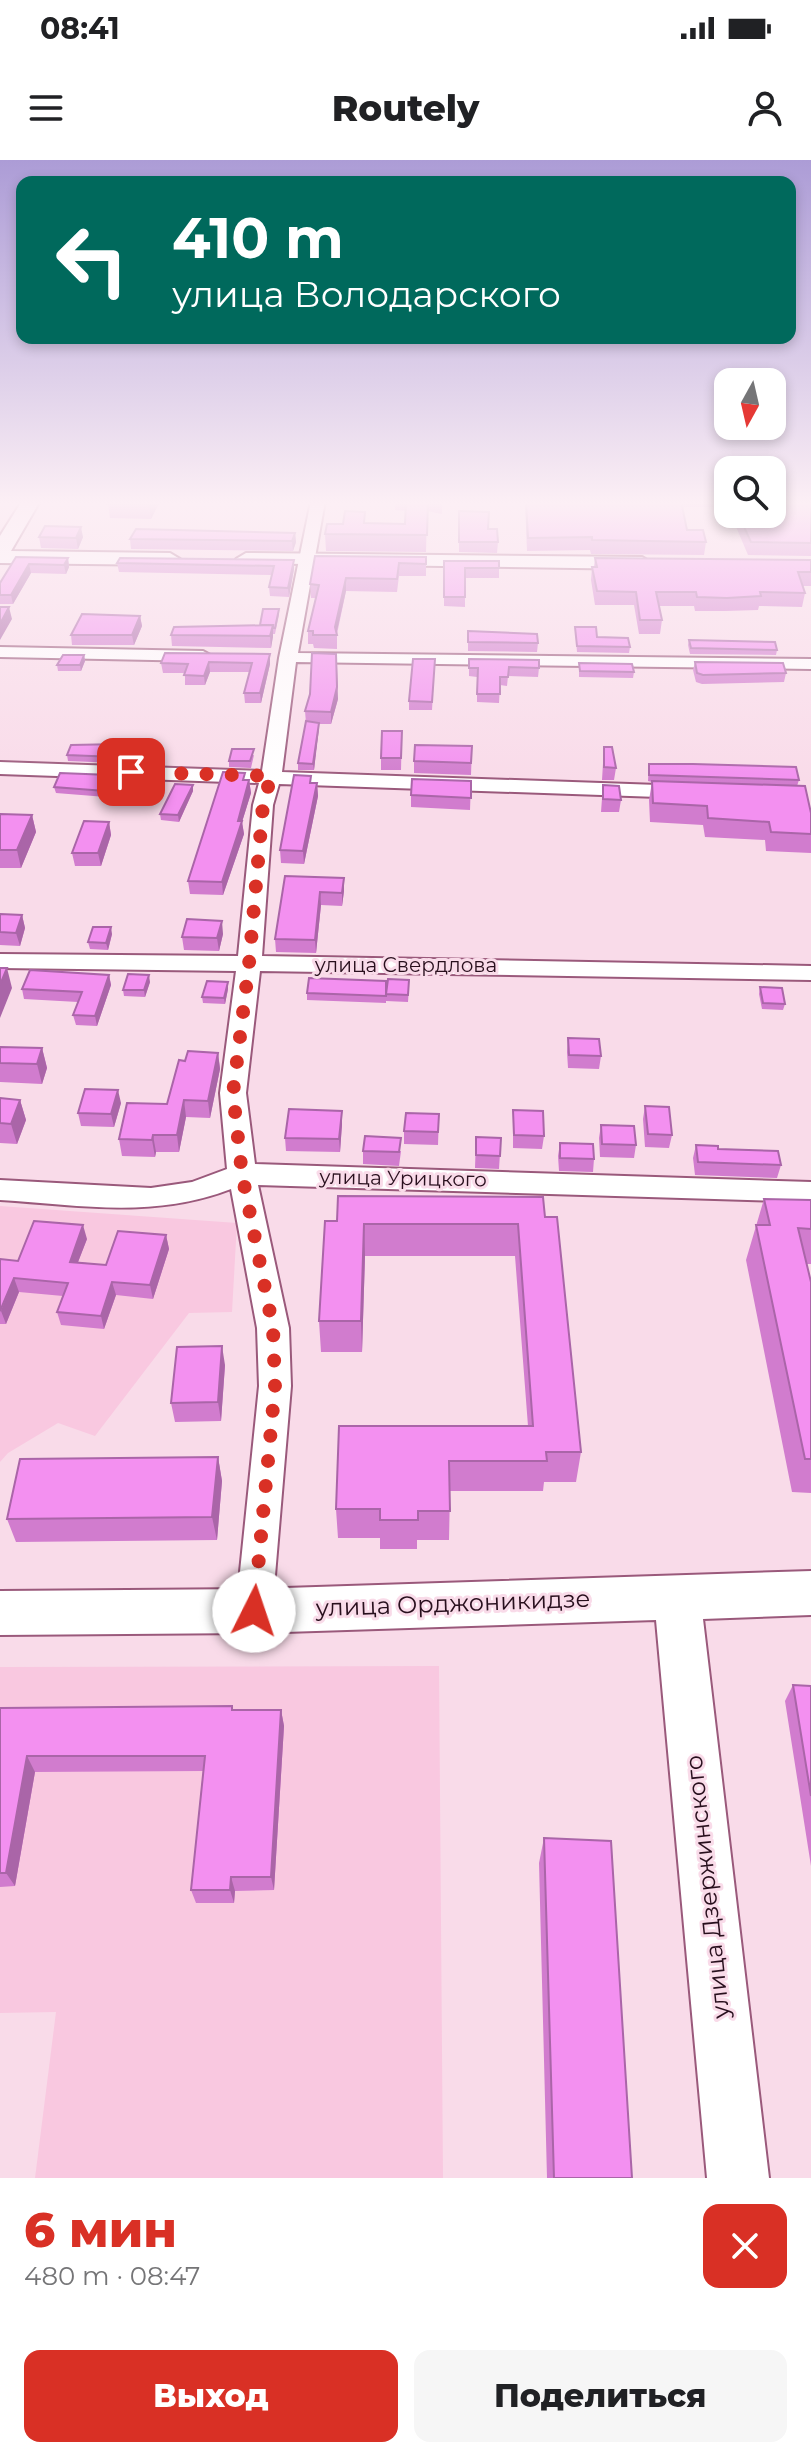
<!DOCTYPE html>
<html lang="ru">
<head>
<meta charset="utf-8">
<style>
  :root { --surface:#fff; --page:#f6f6f6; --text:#202124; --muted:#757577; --accent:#d93025 }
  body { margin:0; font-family:Montserrat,sans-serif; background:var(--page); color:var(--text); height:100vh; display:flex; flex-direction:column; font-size:30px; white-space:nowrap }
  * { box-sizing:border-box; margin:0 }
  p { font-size:26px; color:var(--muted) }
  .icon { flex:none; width:44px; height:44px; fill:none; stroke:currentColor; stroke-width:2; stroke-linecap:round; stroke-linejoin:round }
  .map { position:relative; height:2018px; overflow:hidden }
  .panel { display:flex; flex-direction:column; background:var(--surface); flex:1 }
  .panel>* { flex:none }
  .hud { position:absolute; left:16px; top:16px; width:780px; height:168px; border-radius:16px; box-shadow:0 4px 12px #0003; background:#00695c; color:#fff; overflow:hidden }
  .needle { width:52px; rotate:188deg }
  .tools { position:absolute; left:714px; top:208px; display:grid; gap:16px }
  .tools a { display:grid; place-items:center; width:72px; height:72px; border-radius:16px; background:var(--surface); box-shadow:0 4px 12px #0003; font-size:40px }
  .pin { position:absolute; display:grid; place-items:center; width:68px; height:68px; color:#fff; margin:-34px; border-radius:16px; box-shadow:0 4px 12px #0006 }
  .me { position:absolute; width:88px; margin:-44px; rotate:4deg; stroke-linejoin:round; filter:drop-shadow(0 0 6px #0008) }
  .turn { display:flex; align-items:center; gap:28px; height:168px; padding:0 24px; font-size:36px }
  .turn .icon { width:104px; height:104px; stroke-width:2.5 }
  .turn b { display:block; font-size:56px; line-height:68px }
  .round { display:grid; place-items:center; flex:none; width:84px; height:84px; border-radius:16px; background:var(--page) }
  .head { display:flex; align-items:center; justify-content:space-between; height:136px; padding:0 24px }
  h1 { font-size:48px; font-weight:800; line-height:60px; color:var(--accent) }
  .action { display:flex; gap:16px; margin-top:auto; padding:16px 24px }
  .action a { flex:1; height:92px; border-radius:16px; background:var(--accent); color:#fff; font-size:32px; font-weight:800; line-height:92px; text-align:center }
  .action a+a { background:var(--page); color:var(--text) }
  .status { display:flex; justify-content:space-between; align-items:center; height:56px; padding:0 40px; background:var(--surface); direction:ltr }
  .status svg { height:22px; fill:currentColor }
  header { display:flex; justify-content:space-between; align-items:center; height:104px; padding:0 24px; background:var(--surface); font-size:36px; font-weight:800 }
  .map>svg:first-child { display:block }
</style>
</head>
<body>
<div class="status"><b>08:41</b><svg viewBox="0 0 49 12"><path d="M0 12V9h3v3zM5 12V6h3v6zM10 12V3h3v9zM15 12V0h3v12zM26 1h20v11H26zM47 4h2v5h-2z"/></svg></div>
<header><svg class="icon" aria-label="menu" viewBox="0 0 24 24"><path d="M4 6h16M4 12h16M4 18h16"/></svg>Routely<svg class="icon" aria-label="person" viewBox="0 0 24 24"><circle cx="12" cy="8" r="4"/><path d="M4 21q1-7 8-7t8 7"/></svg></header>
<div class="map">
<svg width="811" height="2018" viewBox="0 0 811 2018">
  <rect width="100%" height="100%" fill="#f9dbe9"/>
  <path fill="#f9c8e0" d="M0,1046L237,1063L232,1152L189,1153L95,1276L58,1263L8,1293L0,1302Z
    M439,1506L443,2018H35L56,1852L0,1853V1507Z"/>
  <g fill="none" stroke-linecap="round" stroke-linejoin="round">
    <defs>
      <path id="minor" d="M311,341H325L298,493L811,499V509L296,502L282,612L687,626L697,632L687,638L279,624L273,645L262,796L811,806V820L260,811L246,933L255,1004L811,1022V1042L258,1025L289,1168L291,1226L272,1451L267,1463L254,1468L241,1463L236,1451L259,1226L257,1168L231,1029C153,1059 81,1045 0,1040V1020L151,1028L192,1022L227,1009L220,933L236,811L0,808V794L238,796L253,645L259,623L0,614V602L262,611L279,498Z
        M0,487L203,491L212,496L203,501L0,497Z"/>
      <path id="major" d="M22,341H40L11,391L170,393L180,399L170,405L0,403V376Z
        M246,393L642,397L652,403L642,409L239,403L236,399Z
        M811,1411V1455L703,1459L769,2018H707L656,1460L254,1473L0,1475V1431L254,1429Z"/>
    </defs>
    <use href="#minor" stroke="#9a597b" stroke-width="4"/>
    <use href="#major" stroke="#9a597b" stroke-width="4"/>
    <use href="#minor" fill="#fff" fill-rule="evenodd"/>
    <use href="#major" fill="#fff" fill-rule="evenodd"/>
  </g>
  <path fill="#d17cce" d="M160,341L151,359L110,358L108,344Z
    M395,341H442V354L427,351L426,392L326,391L325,374L365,363L405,364L406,351L395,350Z
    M525,341H728V354H772L811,341V396L748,395L734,362H729L723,347H682L687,370L706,382L704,395L591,394L590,390L527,391Z
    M459,351L498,382L497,393L459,392Z
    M295,373L296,382L293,391L131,389L130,379Z
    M39,377H83L78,389L41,388Z
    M16,397L68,398L69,407L66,414L31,413L13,444H0V423Z
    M426,397V416H399L397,432L346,431L337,474V489L314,488L313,484H308V471L316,438H311L310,424Z
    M595,398L811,400V426H803L805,433L802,447L759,446L758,450L725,451H695L694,446H659L662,460L660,474H639L634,445H595L591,420L592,407H594Z
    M294,400V409L289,437L270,436L269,427L272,415L119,412L117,403Z
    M444,401L499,408V418H465V447L444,446Z
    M279,449V455L275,474H273L271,488L172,486L171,475L260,465Z
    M140,456L142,466L134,485H72L71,475Z
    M575,467L597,477L630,487L629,493L577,492Z
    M468,471L538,483L537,492L468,491Z
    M689,480L777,490L776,495L690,494L688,485Z
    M270,494V504L261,543H245L244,533L250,512H210L205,525H185V513H163L161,503Z
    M84,495L85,501L81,511H58L57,505Z
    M435,499L432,550H409V541Z
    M469,499L539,508L538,517L508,516L507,526L500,525L499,543L477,542V517L469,516Z
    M695,502L786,513L784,522L702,524L696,522L693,510Z
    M579,503L634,512L633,518L579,517Z
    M338,539L331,564H319L314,610H298V603L306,563L305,551Z
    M402,571L401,610H381V598Z
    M120,584L121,591L117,603L68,601L67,595Z
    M472,586L471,615L414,613V601Z
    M604,587L616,608L614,620H602Z
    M254,595L251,608L229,607V601Z
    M649,604L799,620L797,626L811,653V693L766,691L765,680L705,677L703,665L650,662L649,640L652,622L648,621Z
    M311,616V623H317L318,636L304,704L281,703L280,690Z
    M246,620H249L251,633L242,662L244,674L223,735L190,734L188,721Z
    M111,621L106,637L56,633L54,627Z
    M471,621L470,650L411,647V635Z
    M193,625V631L179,662L161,660L160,654Z
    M603,625L621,640L619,652H601Z
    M0,654L32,655L36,672L21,708H0Z
    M109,662L111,675L101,706H75L72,693Z
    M285,716L344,718V731L342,746L321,745L316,793L276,792L275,779Z
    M0,754L22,755L25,768L20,786L0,785Z
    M112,774L108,790L90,789L88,782Z
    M223,774L219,791L184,790L182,777Z
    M109,815L111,825L97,866L76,865L73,855L78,842L24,839L22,829Z
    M386,821V843L307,840V833Z
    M150,822L145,837L124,836L123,830Z
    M409,826L408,842L386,841V834Z
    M760,827L785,844L783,850L762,849L759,834Z
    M228,829L225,844L203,843L202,837Z
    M568,878L601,896L599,909L568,908L567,892Z
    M0,887L42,888L47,908L42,924L0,922Z
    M218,893L220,909L210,958L186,957L179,992H156L155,997L122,996L119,979L167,944L185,901Z
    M0,938L20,940L26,960L17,984L0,983Z
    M121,943L114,967L81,966L78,953Z
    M645,946L672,975L669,988L645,987L643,959Z
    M513,950L544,976L542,989L513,988Z
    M342,951V964L340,992L286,991L285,978Z
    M439,954L438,985L404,984V971Z
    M601,965L636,985L634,998L600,997L599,978Z
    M476,977L501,978L499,1009L475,1008Z
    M560,983L594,999L593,1012L559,1011L558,996Z
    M696,985L781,1005L777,1018L695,1015L693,998Z
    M363,991H401L399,1006L363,1004Z
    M764,1039L811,1040V1104H807L811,1122V1333L792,1332L746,1100Z
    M545,1057L581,1292L576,1322H544L543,1331H450L449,1380H417V1389H380V1378H338L336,1349L528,1266L515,1096H365L362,1192H321L319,1161L325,1061Z
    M166,1075L169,1089L153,1139L116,1135L104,1169L61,1165L57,1152L63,1136L19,1132L6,1164H0V1099L18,1101L87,1079L78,1102L106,1105Z
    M225,1205L221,1261L175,1262L171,1243Z
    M218,1297L222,1321L217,1380L16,1382L7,1359Z
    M793,1525L811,1526V1706L785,1541Z
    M232,1546L233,1550H281L284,1566L274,1730L235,1731L234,1743H196L191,1730L203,1611L35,1612L15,1726L0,1727V1548Z
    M544,1678L632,2018H547L539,1703Z"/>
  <path fill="#aa65a8" d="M151,341H160L151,359L149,344Z
    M81,367L83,377L78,389L76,378Z
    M295,373L296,382L293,391L292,381Z
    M68,398L69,407L66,414L64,405Z
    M294,400V409L289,437L288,428Z
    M29,404L31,413L13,444L11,435Z
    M346,418V431L336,475L335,467Z
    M9,447L12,459L0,480V464Z
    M140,456L142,466L134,485L132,475Z
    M273,465V477L271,488L270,476Z
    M270,494V504L261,543L260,533Z
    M84,495L85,501L81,511L80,505Z
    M209,502L210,512L205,525L204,516Z
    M337,506L338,539L331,564V552Z
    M319,563V569L314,610L313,604Z
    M120,584L121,591L117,603L116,597Z
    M110,615L111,621L106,637L105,631Z
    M249,620L251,633L242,662L244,674L223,735L222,722Z
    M317,623L318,636L304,704L303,691Z
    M193,625V631L179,662L178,655Z
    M32,655L36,672L21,708L17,690Z
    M109,662L111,675L101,706L98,693Z
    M344,718V731L342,746V733Z
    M320,732L321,745L316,793L315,780Z
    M22,755L25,768L20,786L16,773Z
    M222,761L223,774L219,791L217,778Z
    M111,767L112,774L108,790L106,783Z
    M7,808L12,828L0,858V825Z
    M109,815L111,825L97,866L95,856Z
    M149,815L150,822L145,837L144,830Z
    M228,822V829L225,844L224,838Z
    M42,888L47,908L42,924L37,904Z
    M218,893L220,909L210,958L208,941Z
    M118,930L121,943L114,967L111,954Z
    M20,940L26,960L17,984L11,964Z
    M184,940L186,957L179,992L177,975Z
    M342,951V964L340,992L339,979Z
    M153,975L156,992L155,997L152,980Z
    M364,1064L365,1096L362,1192L361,1161Z
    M83,1065L87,1079L73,1115L70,1102Z
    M166,1075L169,1089L153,1139L150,1125Z
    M14,1118L19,1132L6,1164L1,1151Z
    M112,1122L116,1135L104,1169L101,1156Z
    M222,1186L225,1205L221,1261L218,1242Z
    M218,1297L222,1321L217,1380L212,1357Z
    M281,1550L284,1566L274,1730L271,1717Z
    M27,1596L35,1612L15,1726L6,1713Z
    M231,1717L235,1731L234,1743L230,1730Z"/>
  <path fill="#f390f0" stroke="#aa65a8" stroke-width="2" d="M109,341H151L149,344H108Z
    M406,341H428L427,375L325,374L327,364H343L345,351L365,352L364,363L405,364Z
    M526,341H681L687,370H703L706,382L592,380V377L528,378Z
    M772,341H811V383L751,382L738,354H772Z
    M459,351L489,352L488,369H497L498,382H459Z
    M45,366L81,367L76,378L39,377Z
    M136,369L295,373L292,381L130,379Z
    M315,396L426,397V404L399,403L397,419L346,418L335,467L337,475H313V471H308L319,425L310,424Z
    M16,397L68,398L64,405L29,404L11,435H0V423Z
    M120,398L294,400L288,428L269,427L274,406L117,403Z
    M595,398L811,400V412H798L805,433L760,432L761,436L727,438L697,437L696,432H656L662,460H640L636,432L597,431L592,407H597Z
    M444,401H499V408H465V437H444Z
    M0,447H9L0,464Z
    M263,449H279L275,468H273V465H260Z
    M82,454L140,456L132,475H71Z
    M273,465L270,476L171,475L174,467Z
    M575,467H596L597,477L628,478L630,487L577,486Z
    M468,471L537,474L538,483L468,482Z
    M689,480L775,482L777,490L691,488Z
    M165,493L270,494L260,533H244L252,503L209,502L204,516L184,515L188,504L161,503Z
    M312,493L336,494L337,527L331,552L305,551L310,534Z
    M63,495H84L80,505H57Z
    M413,499H435L432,542L409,541Z
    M469,499L539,500V508L509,507L508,517H500V534H477L478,508H469Z
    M695,502L783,503L786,513L703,515L697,513Z
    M579,503L632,504L634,512L580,511Z
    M306,561L319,563L313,604L298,603Z
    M382,571H402L401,598H381Z
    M120,584L116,597L67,595L71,585Z
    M415,585L472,586L471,603L414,601Z
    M604,587H612L616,608L604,607Z
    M232,589H254L250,601H229Z
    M649,604H693L796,607L799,620L649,615Z
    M223,612L245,613L243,620H249L238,661H242L222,722L188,721Z
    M60,613L110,615L105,631L54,627Z
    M294,615L311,616L310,623H317L303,691L280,690Z
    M412,619L471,621V638L411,635Z
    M652,621L805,626L811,653V674L771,672L769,662L708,658L707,646L653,643Z
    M175,624L193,625L178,655L160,654Z
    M603,625L619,626L621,640L603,639Z
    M0,654L32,655L17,690H0Z
    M84,661L109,662L98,693H72Z
    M285,716L344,718L342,733L320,732L315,780L275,779Z
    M0,754L22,755L16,773L0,772Z
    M187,759L222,761L217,778L182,777Z
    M93,767H111L106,783L88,782Z
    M0,808H7L0,825Z
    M30,810L109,815L95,856L73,855L82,832L22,829Z
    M128,814L149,815L144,830H123Z
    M309,818L386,821V836L307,833Z
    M388,819L409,820L408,835L386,834Z
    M207,821L228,822L224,838L202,837Z
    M760,827L782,828L785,844L763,843Z
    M568,878L599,879L601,896L569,895Z
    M0,887L42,888L37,904L0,903Z
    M188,891L218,893L208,941L184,940L177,975H153L152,980L119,979L127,943L167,944L179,900L185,901Z
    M85,929L118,930L111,954L78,953Z
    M0,938L20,940L11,964L0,963Z
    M645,946L669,947L672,975L648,974Z
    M289,949L342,951L339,979L285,978Z
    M513,950L543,951L544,976L514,975Z
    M406,953L439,954L438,972L404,971Z
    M601,965L634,966L636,985L602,984Z
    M365,976L401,978L399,992L363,991Z
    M476,977L501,978L500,996L476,995Z
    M560,983L593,984L594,999L560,998Z
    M696,985L718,986V989L778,991L781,1005L698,1002Z
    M338,1036L543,1037L545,1057H557L581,1292H546L547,1301H449L450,1351H418V1360H380V1349H336L339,1266H533L518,1064H364L361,1161H319L325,1061H337Z
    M764,1039L811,1040V1069L798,1068L811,1122V1299H805L756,1065H770Z
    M34,1061L83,1065L70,1102L106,1105L118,1071L166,1075L150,1125L112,1122L101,1156L57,1152L68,1123L14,1118L0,1151V1099L18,1101Z
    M222,1186L218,1242L171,1243L177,1187Z
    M218,1297L212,1357L7,1359L20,1299Z
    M793,1525L811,1526V1636Z
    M232,1546V1550H281L271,1717H231L230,1730H191L205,1596H27L6,1713H0V1548Z
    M544,1678L611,1681L632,2018H554Z"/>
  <linearGradient id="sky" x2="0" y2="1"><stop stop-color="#ac9cd6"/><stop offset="0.55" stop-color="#fceff5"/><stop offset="1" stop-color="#fceff5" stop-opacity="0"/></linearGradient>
  <rect width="811" height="624" fill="url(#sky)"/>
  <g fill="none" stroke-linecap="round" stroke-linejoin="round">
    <path stroke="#d93025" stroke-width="14" stroke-dasharray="0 25.2" d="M131,612L271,616L263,645L249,804L233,933L242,1014L273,1168L275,1226L254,1451"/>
  </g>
  <g text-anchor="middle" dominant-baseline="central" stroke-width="6" stroke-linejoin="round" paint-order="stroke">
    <g font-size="20" fill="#280f1d" stroke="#f9dbe9">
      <text x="406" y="805">улица Свердлова</text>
      <text transform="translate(403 1018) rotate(1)">улица Урицкого</text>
    </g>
    <g font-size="24" fill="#280f1d" stroke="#f9dbe9">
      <text transform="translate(453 1443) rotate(-2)">улица Орджоникидзе</text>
      <text transform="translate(707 1727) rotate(-96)">улица Дзержинского</text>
    </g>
  </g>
</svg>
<div class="tools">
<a><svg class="needle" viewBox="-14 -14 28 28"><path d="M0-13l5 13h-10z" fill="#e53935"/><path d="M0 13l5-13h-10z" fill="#757577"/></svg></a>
<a><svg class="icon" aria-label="search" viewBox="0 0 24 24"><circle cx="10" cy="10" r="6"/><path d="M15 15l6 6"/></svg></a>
</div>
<div class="pin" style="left:131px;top:612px;background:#d93025"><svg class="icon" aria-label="arrive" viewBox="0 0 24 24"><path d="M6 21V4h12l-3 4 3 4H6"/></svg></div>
<svg class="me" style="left:254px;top:1451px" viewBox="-20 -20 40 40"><circle r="19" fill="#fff"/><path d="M0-13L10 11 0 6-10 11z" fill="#d93025"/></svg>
<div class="hud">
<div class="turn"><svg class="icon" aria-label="left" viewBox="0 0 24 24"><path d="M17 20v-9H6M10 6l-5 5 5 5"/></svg><div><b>410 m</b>улица Володарского</div></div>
</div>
</div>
<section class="panel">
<div class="head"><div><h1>6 мин</h1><p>480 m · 08:47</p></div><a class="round" style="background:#d93025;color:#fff"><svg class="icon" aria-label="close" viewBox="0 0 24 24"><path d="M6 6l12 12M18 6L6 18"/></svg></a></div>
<div class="action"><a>Выход</a><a>Поделиться</a></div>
</section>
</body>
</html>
